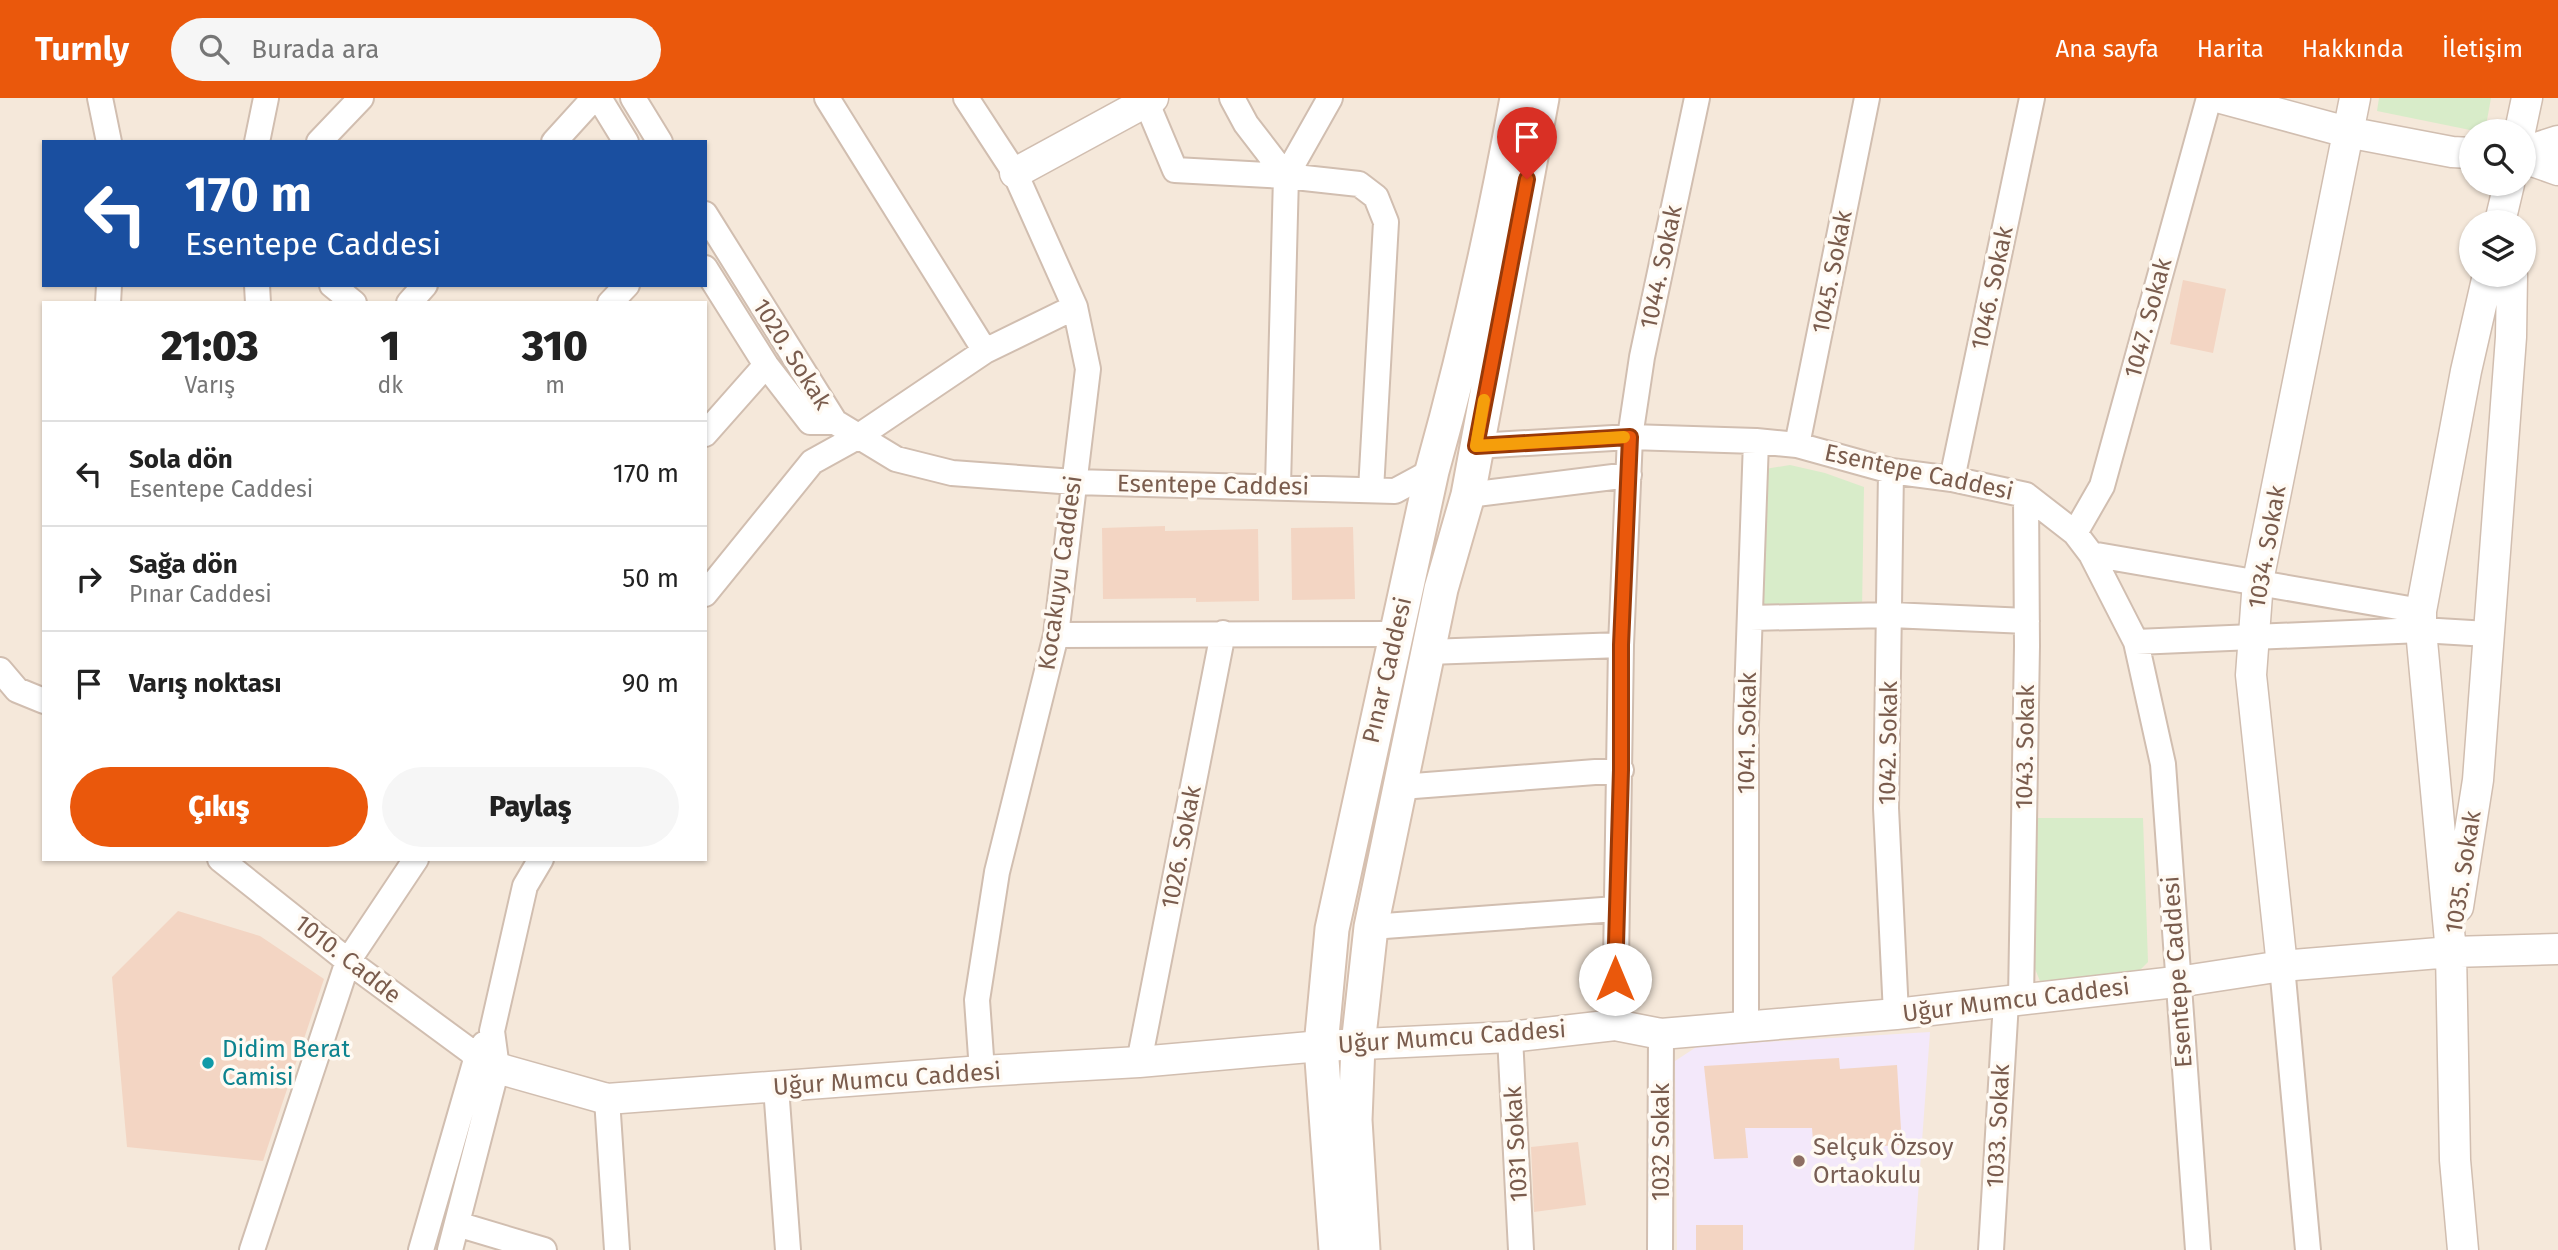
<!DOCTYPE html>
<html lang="tr">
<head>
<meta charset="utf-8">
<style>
  :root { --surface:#fff; --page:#f6f6f6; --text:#222; --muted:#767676; --line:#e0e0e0; --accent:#ea580c }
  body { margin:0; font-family:"Fira Sans",sans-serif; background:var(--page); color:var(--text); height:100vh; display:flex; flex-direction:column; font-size:26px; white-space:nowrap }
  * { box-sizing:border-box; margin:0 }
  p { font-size:23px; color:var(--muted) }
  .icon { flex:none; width:38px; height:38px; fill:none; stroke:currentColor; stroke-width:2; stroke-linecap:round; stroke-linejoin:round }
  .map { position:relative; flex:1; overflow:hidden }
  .drawer { position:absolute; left:42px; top:203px; width:665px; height:560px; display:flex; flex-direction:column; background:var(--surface); border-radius:0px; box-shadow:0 2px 5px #0004 }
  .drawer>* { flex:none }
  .hud { position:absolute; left:42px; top:42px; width:665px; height:147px; border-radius:0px; box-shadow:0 2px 5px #0004; background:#1a4fa0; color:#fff; overflow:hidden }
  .controls { position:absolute; left:2459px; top:21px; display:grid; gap:14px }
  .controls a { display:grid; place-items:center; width:77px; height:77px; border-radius:50%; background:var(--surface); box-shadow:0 2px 5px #0004; font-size:35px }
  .pin { position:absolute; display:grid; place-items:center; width:60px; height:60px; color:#fff; margin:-72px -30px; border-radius:50% 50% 50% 0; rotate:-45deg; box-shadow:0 0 7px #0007 }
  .pin .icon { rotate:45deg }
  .me { position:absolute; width:77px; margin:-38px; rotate:0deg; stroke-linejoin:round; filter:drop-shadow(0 0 5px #0008) }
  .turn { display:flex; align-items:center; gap:24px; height:147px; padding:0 28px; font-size:32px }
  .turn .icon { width:91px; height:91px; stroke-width:2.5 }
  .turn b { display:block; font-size:49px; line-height:60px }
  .eta { display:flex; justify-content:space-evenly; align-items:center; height:119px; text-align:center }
  .eta b { font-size:42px; font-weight:800; line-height:49px }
  .action { display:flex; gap:14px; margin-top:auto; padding:14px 28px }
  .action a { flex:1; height:80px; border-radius:42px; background:var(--accent); color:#fff; font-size:28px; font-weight:800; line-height:80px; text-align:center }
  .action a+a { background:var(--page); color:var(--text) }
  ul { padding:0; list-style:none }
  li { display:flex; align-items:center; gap:21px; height:105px; padding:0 28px; border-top:2px solid var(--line) }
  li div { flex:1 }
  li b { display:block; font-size:26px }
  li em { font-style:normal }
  header { display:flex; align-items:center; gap:42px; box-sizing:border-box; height:98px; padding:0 35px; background:var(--accent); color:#fff }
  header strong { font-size:33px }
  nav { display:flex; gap:38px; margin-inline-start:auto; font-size:24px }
  .search { width:490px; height:63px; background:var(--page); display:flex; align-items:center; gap:18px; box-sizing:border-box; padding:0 24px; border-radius:38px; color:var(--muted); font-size:26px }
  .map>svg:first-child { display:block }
</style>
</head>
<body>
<header>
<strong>Turnly</strong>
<div class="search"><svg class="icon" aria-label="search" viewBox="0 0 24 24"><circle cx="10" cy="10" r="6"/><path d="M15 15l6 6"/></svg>Burada ara</div>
<nav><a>Ana sayfa</a><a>Harita</a><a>Hakkında</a><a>İletişim</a></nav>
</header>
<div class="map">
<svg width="2558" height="1152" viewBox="0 0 2558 1152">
  <rect width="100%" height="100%" fill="#fdf6ec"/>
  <path fill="#f5e8da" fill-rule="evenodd" d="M0,0H2558V1152H0ZM2471,33H2524V86H2471ZM44,44H705V187H44ZM2471,124H2524V177H2471ZM44,205H705V761H44Z"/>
  <path fill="#f3e8fa" d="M1930,934L1914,1152H1677L1675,963L1698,948Z"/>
  <path fill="#d8ecc9" d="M2379,0H2491L2485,33H2475L2377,13Z
    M1790,367L1825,375L1864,389L1862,513H1761L1765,371Z
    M2036,720H2143L2148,864L2135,877L2040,883L2033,866Z"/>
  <path fill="#f3d5c3" d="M2183,182L2226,191L2213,255L2170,246Z
    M1165,428V433L1258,431L1259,503L1196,504V500L1103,501L1102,430Z
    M1353,429L1355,501L1292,502L1291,430Z
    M178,813L260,838L324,881L263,1063L127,1049L112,879Z
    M1839,960L1840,971L1897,967L1902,1047L1848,1050V1054L1814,1055L1812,1030H1745L1748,1060L1714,1061L1704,968Z
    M1578,1044L1586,1107L1534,1114L1531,1049Z
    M1696,1127H1743V1152H1696Z"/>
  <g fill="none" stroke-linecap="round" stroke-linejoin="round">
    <defs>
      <path id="minor" d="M100,0L109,44
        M599,0L626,44
        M633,0L660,44
        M827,0L985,253
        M966,0L1015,75L1075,209L1088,271L1056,537L997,774L977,902L982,973
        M1232,0L1246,26L1286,78L1278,388
        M1146,3L1175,72L1286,78L1359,86L1376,99L1386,124L1371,392
        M257,44L266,0
        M319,44L361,0
        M554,44L594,0
        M1286,78L1330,0
        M705,116L835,324L896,361L952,375L1074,384L1395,393L1432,373
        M705,170L766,267L810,324H835
        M257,187L258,205
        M332,187L354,205
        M108,205L109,187
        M409,205L425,187
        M610,205L627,187
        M705,336L766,267
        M1797,347L1867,0
        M1476,348L1630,339L1756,343L1797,347L1891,373L1952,381L2026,397L2075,435L2091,456L2136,544L2163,666L2198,1152
        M1891,373L1886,710L1896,916
        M1952,381L2032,0
        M1468,397L1629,377
        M2075,435L2102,388L2209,0
        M2091,456L2421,513
        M705,496L812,364L859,338L985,253L1075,209
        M1750,520L1891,517L2027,523
        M1056,537L1396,536
        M2136,544L2421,532L2488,536
        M1428,554L1621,547
        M0,572L17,592L44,603
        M1401,689L1621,672
        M220,761L348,863L477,958
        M1371,829L1616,811
        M2282,868L2308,1152
        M2021,901L2027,548L2026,397
        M1615,927L1621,547L1630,339L1642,259L1697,0
        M1746,927V627L1756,343
        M1510,939L1521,1152
        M1139,964L1223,535
        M776,989L788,1152
        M607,1001L617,1152
        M457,1126L544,1152
        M252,1152L348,863L416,761
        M421,1152L477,958L484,946
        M450,1152L497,970L492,933L525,788L541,761
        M1660,1152L1661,936
        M1991,1152L2006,904"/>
      <path id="tertiary" d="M2221,0L2347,34L2452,54L2471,55
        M2520,33L2527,0
        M2524,54L2558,43
        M2524,60L2558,72
        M1015,75L1153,0
        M2500,124L2509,86
        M2458,809L2478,682L2511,239L2512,177
        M2282,868L2251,577L2258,483L2355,0
        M477,958L497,970L607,1001L982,973L1139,964L1321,948L1510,939L1615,927L1661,936L1896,916L2184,883L2282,868L2451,854L2558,851
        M2463,1152L2455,1062L2451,854L2421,532V513L2466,273L2488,177"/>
      <path id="secondary" d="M1336,1152L1321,948L1332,831L1432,373C1466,251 1494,126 1517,0
        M1363,1152L1355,1022L1358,947L1371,829L1441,491L1468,397L1542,0"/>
    </defs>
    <use href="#minor" stroke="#d1beb0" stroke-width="28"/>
    <use href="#tertiary" stroke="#d1beb0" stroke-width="33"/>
    <use href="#secondary" stroke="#d6c0b0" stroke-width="37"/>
    <use href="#minor" stroke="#fff" stroke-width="24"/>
    <use href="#tertiary" stroke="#fff" stroke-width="30"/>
    <use href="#secondary" stroke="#fff" stroke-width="33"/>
  </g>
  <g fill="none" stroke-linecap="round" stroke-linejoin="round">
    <defs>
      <path id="route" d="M1527,81L1476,348L1630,339L1621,547V672L1615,881"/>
    </defs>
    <use href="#route" stroke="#983908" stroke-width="18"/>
    <use href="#route" stroke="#ea580c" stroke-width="12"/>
    <path stroke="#f59e0b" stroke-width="12" d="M1484,302L1476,348L1624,339"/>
  </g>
  <circle fill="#0f9aa8" stroke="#fffaf3" stroke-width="2.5" cx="208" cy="965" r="7"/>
  <circle fill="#8d6e63" stroke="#fffaf3" stroke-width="2.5" cx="1799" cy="1063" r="7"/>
  <g text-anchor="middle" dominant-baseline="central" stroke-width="7" stroke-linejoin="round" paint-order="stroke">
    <g font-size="24" fill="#7a5c4d" stroke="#fffaf3">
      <text transform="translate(1661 169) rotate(-78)">1044. Sokak</text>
      <text transform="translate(1832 174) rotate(-79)">1045. Sokak</text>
      <text transform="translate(1992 190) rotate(-78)">1046. Sokak</text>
      <text transform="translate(2148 220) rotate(-75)">1047. Sokak</text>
      <text transform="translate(792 256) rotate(58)">1020. Sokak</text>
      <text transform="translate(1919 374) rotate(12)">Esentepe Caddesi</text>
      <text transform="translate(1213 387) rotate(1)">Esentepe Caddesi</text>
      <text transform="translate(2267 449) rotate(-80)">1034. Sokak</text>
      <text transform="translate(1060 475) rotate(-82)">Kocakuyu Caddesi</text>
      <text transform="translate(1387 572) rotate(-77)">Pınar Caddesi</text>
      <text transform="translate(1747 635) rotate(-89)">1041. Sokak</text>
      <text transform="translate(1888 645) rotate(-89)">1042. Sokak</text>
      <text transform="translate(2025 649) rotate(-89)">1043. Sokak</text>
      <text transform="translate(1181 749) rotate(-79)">1026. Sokak</text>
      <text transform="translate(2463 774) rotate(-81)">1035. Sokak</text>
      <text transform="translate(348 861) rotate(38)">1010. Cadde</text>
      <text transform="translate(2177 874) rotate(-94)">Esentepe Caddesi</text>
      <text transform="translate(2016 902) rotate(-7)">Uğur Mumcu Caddesi</text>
      <text transform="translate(1452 939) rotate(-4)">Uğur Mumcu Caddesi</text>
      <text transform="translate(887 981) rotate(-4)">Uğur Mumcu Caddesi</text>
      <text transform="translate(1998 1028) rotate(-87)">1033. Sokak</text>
      <text transform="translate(1661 1044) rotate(-90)">1032 Sokak</text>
      <text transform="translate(1516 1046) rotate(-93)">1031 Sokak</text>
    </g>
    <g font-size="24" fill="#0d838f" stroke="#fffaf3" text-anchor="start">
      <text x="222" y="951">Didim Berat<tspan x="222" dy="28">Camisi</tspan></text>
    </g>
    <g font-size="24" fill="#785e54" stroke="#fffaf3" text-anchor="start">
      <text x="1813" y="1049">Selçuk Özsoy<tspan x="1813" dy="28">Ortaokulu</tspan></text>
    </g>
  </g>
</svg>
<div class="controls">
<a><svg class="icon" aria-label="search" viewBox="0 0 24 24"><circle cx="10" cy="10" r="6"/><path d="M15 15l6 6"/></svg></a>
<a><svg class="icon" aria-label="layers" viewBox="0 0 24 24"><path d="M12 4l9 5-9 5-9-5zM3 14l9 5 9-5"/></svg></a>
</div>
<div class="pin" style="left:1527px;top:81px;background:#d93025"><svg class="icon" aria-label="arrive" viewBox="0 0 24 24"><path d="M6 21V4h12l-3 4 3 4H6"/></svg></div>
<svg class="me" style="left:1615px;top:881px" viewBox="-20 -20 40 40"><circle r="19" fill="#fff"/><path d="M0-13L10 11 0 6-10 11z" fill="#ea580c"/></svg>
<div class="hud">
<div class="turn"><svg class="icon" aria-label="left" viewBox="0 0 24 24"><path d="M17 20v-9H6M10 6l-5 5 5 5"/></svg><div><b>170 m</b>Esentepe Caddesi</div></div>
</div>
<section class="drawer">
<div class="eta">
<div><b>21:03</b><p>Varış</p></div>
<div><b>1</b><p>dk</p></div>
<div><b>310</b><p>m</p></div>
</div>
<ul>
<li><svg class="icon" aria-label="left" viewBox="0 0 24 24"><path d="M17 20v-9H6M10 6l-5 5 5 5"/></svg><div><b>Sola dön</b><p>Esentepe Caddesi</p></div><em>170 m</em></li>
<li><svg class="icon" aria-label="right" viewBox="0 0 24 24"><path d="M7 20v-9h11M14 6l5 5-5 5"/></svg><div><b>Sağa dön</b><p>Pınar Caddesi</p></div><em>50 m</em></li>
<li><svg class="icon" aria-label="arrive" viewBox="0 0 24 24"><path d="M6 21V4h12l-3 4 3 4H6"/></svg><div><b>Varış noktası</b></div><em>90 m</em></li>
</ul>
<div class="action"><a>Çıkış</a><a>Paylaş</a></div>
</section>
</div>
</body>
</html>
